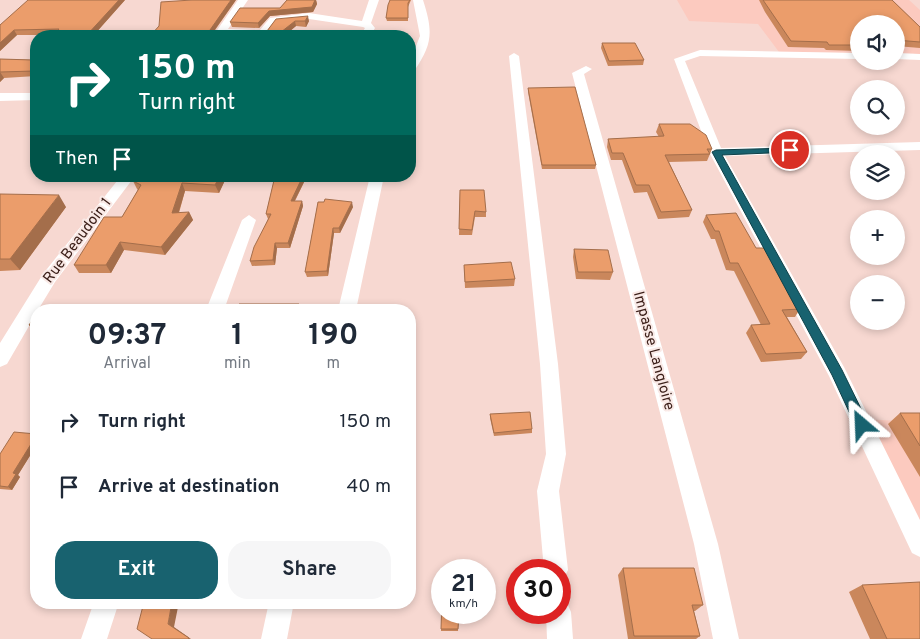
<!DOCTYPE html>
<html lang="en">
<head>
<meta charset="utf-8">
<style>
  :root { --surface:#fff; --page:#f6f6f7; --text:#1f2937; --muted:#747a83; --accent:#18626f }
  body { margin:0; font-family:Overpass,sans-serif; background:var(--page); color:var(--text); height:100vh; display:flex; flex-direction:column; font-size:19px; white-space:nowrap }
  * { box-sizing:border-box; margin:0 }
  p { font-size:16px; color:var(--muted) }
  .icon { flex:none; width:28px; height:28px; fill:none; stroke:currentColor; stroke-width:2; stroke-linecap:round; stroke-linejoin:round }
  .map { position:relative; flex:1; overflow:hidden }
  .panel { position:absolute; left:30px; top:304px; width:386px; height:305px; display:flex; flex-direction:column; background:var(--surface); border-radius:20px; box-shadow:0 2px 8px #0003 }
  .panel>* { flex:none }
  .banner { position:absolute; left:30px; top:30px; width:386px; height:152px; border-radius:20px; box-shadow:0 2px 8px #0003; background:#00695c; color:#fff; overflow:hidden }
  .buttons { position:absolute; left:850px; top:15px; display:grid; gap:10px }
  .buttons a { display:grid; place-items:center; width:55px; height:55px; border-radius:50%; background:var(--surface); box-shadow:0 2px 8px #0003; font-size:25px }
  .speed { position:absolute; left:431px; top:559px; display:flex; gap:10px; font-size:25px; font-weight:700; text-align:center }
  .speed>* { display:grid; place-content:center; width:65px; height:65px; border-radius:50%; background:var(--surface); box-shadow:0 2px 8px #0003; line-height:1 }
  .speed small { font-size:12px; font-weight:400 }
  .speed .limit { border:8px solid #d22; background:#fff; color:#111 }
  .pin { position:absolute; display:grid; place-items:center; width:42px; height:42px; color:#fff; margin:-21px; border:2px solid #fff; border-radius:50%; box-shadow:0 1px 5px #0007 }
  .me { position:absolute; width:55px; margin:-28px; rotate:334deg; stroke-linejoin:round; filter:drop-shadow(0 0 4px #0008) }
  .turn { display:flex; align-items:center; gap:18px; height:105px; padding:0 25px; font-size:22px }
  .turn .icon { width:65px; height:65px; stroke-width:2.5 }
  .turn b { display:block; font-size:35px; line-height:42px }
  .then { display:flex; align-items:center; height:48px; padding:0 25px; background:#0003; gap:10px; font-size:19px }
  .eta { display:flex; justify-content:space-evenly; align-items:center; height:85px; text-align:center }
  .eta b { font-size:30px; font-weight:700; line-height:35px }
  .cta { display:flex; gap:10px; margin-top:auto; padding:10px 25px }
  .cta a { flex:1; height:58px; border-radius:20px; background:var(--accent); color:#fff; font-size:20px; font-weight:700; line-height:58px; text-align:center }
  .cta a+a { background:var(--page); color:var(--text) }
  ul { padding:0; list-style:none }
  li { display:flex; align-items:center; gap:15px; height:65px; padding:0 25px }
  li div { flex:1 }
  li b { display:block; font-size:19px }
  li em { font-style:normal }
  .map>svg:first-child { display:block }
</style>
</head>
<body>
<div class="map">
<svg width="920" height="639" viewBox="0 0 920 639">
  <rect width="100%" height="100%" fill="#f7d8d1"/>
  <path fill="#fccabf" d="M677,0H909L920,10V54L896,53V24H859V53L779,52L758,24L689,21Z
    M861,419L920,422V532Z"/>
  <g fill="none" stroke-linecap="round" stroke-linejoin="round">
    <path fill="#fff" fill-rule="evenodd" d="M238,0H248L228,29L260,30L270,18L309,13L362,21L369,0H379L371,23L375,28L370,36H360L365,28L363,27L309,19L276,23L267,35L263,36H213Z
      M413,0H423C433,31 433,44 414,71L410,72V61L420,36Z
      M700,50L859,53V59L700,56L685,61L721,148L920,142V150L725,156L844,367L920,520V557L912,553L829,376L709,152L674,59Z
      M514,53L519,56L558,364L566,454L559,491L568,570L564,578L560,580V570H544L537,491L546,454L540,364L509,56Z
      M896,53L920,54V60L896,59Z
      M586,66L592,69L584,74L718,544L739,639H713L694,544L572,73Z
      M0,93H36V100L0,101Z
      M121,176H135L55,282L38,310H36V314L7,364L0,367V343L43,274Z
      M370,176H384L356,310H338Z
      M249,215L256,220L224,310H206L242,220Z
      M560,600L567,603L571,612L573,639H547L546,612H560Z
      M94,602H119L107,639H81Z
      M269,602H294L287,639H261Z"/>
  </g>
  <path fill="#ca875c" d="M125,0L93,36H53L54,35H17L0,51V25Z
    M236,0L213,33L262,32L267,31L276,19L309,21L306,27L296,26L284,36H150Z
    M287,0H316L317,4L313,12L270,16L259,28L232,27L230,22L280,8Z
    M390,0H411L408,7V21H387L386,18Z
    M759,0H892L920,27V48L896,46V24H859V51L826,50L824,48L788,47L765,12Z
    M602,43L644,60L643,65L608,66L601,48Z
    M36,56V76L4,78L0,82V59L33,60Z
    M528,88L596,165L595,169H542L528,92Z
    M659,124L712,149L707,161L669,162L692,210L689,217L658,219L647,192L634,193L622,160H611L607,147L608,139L659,137L656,132Z
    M136,176H227L219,193L185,191L179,213L189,212L193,220L165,255L124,250L111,273H79L74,265L122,217L138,190L137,189L133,181Z
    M275,176H307L295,201H302L303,206L290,248H277L275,265L252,266L250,261L268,219L266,214Z
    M460,190L486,212V217H475L472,235H459Z
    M0,194L66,207L20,270L0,271Z
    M318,202L353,207L340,233H334L328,276L307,277L305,272Z
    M706,215L756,248L783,283L800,309L795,317H787L807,352L801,359L761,362L746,333L751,325H761L734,271L726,270L715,239H711L703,222Z
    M574,249L613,272L610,280L576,279L573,257Z
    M464,265L515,279L514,286L465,288Z
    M36,315V333L29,325Z
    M900,413H920V477L888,424Z
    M490,414L532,429V433L494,436L490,418Z
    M36,434V446L18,475L20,477L12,490L0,489V454Z
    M623,568L703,605L695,611H694L700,636L696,639H628L618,575Z
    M862,585L920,639H870L849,592Z
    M459,612L458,631H441V629Z"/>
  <path fill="#a46e4b" d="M119,0H125L93,36H86Z
    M231,0H236L211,35L210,30Z
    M316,0L317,4L313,12L270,16L259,28L258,23L269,11Z
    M308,16L309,21L306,27L305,21Z
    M295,21L296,26L284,36H276Z
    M14,30L17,35L0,51V43Z
    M34,67L36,71V75L34,71Z
    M0,72L4,78L0,82Z
    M220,176H227L219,193L215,185Z
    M303,176H307L292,206L291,201Z
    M182,183L185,191L176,221L172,213Z
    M59,195L66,207L20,270L10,259Z
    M302,201L303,206L290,248L288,243Z
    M352,202L353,207L340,233L339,228Z
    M189,212L193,220L165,255L161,247Z
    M333,228L334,233L328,276L327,271Z
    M120,242L124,250L111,273L106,265Z
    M275,243L277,248L275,265L273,260Z
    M36,436V446L18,475L20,477L12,490L8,487L13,473Z
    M172,602H179L174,627L191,639H188L168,624Z"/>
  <path fill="#eb9d6b" stroke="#a46e4b" d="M28,0H119L86,36H53L59,29L14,30L0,43V25Z
    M192,0H231L210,30L211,33L262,32L267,31L276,19L308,16L305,21H295L276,36H150L159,26L161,2Z
    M287,0H315L312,7L269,11L258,23L230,22L240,8H280Z
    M390,0H410L408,3V18H386L388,5Z
    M763,0H892L920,27V42L896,40V24H859V45H829L827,42L791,41Z
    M110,33L128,36H106Z
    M602,43H635L644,60L609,61Z
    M36,56V66L34,67V71L0,72V59L33,60Z
    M575,87L596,165H542L528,88Z
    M659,124H690L706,135L712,149H707L710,154L665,155L692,210L661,212L649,185H636L623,153H612L608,139L664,136Z
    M136,176H220L215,185L182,183L172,213L189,212L161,247L120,242L106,265H74L104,217H122L141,185L133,181Z
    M275,176H303L291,201H302L288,243H275L273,260L250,261L254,247L271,214H266Z
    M460,190H484L486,212L475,211L472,230L459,229Z
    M0,194L59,195L10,259H0Z
    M325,199L352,202L339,228H333L327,271L305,272L318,202H324Z
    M736,213L756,248H767L783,283H786L800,309L782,310L807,352L766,354L751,325L770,324L738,263H730L719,231H715L706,215Z
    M574,249L608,250L613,272H578Z
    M511,262L515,279L465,282L464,265Z
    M239,304H299L298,306L311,305L310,309H325V310H233H237Z
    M42,307H82L81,310H40Z
    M36,315V326L29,325Z
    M530,412L532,429L494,433L490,414Z
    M900,413H920V446Z
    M14,432L36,434V436L13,473L16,474L8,487L0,486V454Z
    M623,568H694L703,605H692L700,636H634Z
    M920,582V639H887L862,585Z
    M442,599V612H459L458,629H441Z
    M144,602H172L168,624L189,638L188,639H152L137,629Z"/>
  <path fill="#18626f" stroke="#104048" d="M790,148L795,150L793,152L722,155L842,370L869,425L867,429L862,431L857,429L832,375L712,152L716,150Z"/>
  <g text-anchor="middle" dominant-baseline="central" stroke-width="4" stroke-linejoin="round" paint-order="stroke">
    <g font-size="15" fill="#3c201a" stroke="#f9e9e6">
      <text transform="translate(78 241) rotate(-53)">Rue Beaudoin 1</text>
      <text transform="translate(653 351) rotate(75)">Impasse Langloire</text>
    </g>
  </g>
</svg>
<div class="buttons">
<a><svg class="icon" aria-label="sound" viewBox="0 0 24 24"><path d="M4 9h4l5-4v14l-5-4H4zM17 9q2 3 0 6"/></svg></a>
<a><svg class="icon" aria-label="search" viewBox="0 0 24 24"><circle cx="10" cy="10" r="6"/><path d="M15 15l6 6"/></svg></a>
<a><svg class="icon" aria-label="layers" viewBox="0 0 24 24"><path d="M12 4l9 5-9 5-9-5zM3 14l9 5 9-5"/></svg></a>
<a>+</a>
<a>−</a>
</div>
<div class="speed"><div>21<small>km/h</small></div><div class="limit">30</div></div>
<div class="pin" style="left:790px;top:150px;background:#d93025"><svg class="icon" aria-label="arrive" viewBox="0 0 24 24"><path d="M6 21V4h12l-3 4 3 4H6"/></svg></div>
<svg class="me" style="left:862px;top:425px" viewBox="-20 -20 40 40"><path d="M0-17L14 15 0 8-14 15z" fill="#18626f" stroke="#fff" stroke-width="4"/></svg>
<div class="banner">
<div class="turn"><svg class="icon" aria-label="right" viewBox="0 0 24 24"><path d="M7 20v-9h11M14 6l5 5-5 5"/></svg><div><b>150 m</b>Turn right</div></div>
<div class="then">Then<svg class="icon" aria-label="arrive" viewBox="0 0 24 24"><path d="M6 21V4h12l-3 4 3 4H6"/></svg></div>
</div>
<section class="panel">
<div class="eta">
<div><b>09:37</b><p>Arrival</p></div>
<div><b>1</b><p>min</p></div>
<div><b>190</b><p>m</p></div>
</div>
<ul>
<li><svg class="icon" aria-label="right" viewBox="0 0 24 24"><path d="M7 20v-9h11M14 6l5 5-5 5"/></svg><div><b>Turn right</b></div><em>150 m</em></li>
<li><svg class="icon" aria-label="arrive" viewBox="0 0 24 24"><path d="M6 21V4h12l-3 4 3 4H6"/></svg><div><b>Arrive at destination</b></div><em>40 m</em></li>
</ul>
<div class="cta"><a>Exit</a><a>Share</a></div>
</section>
</div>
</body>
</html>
